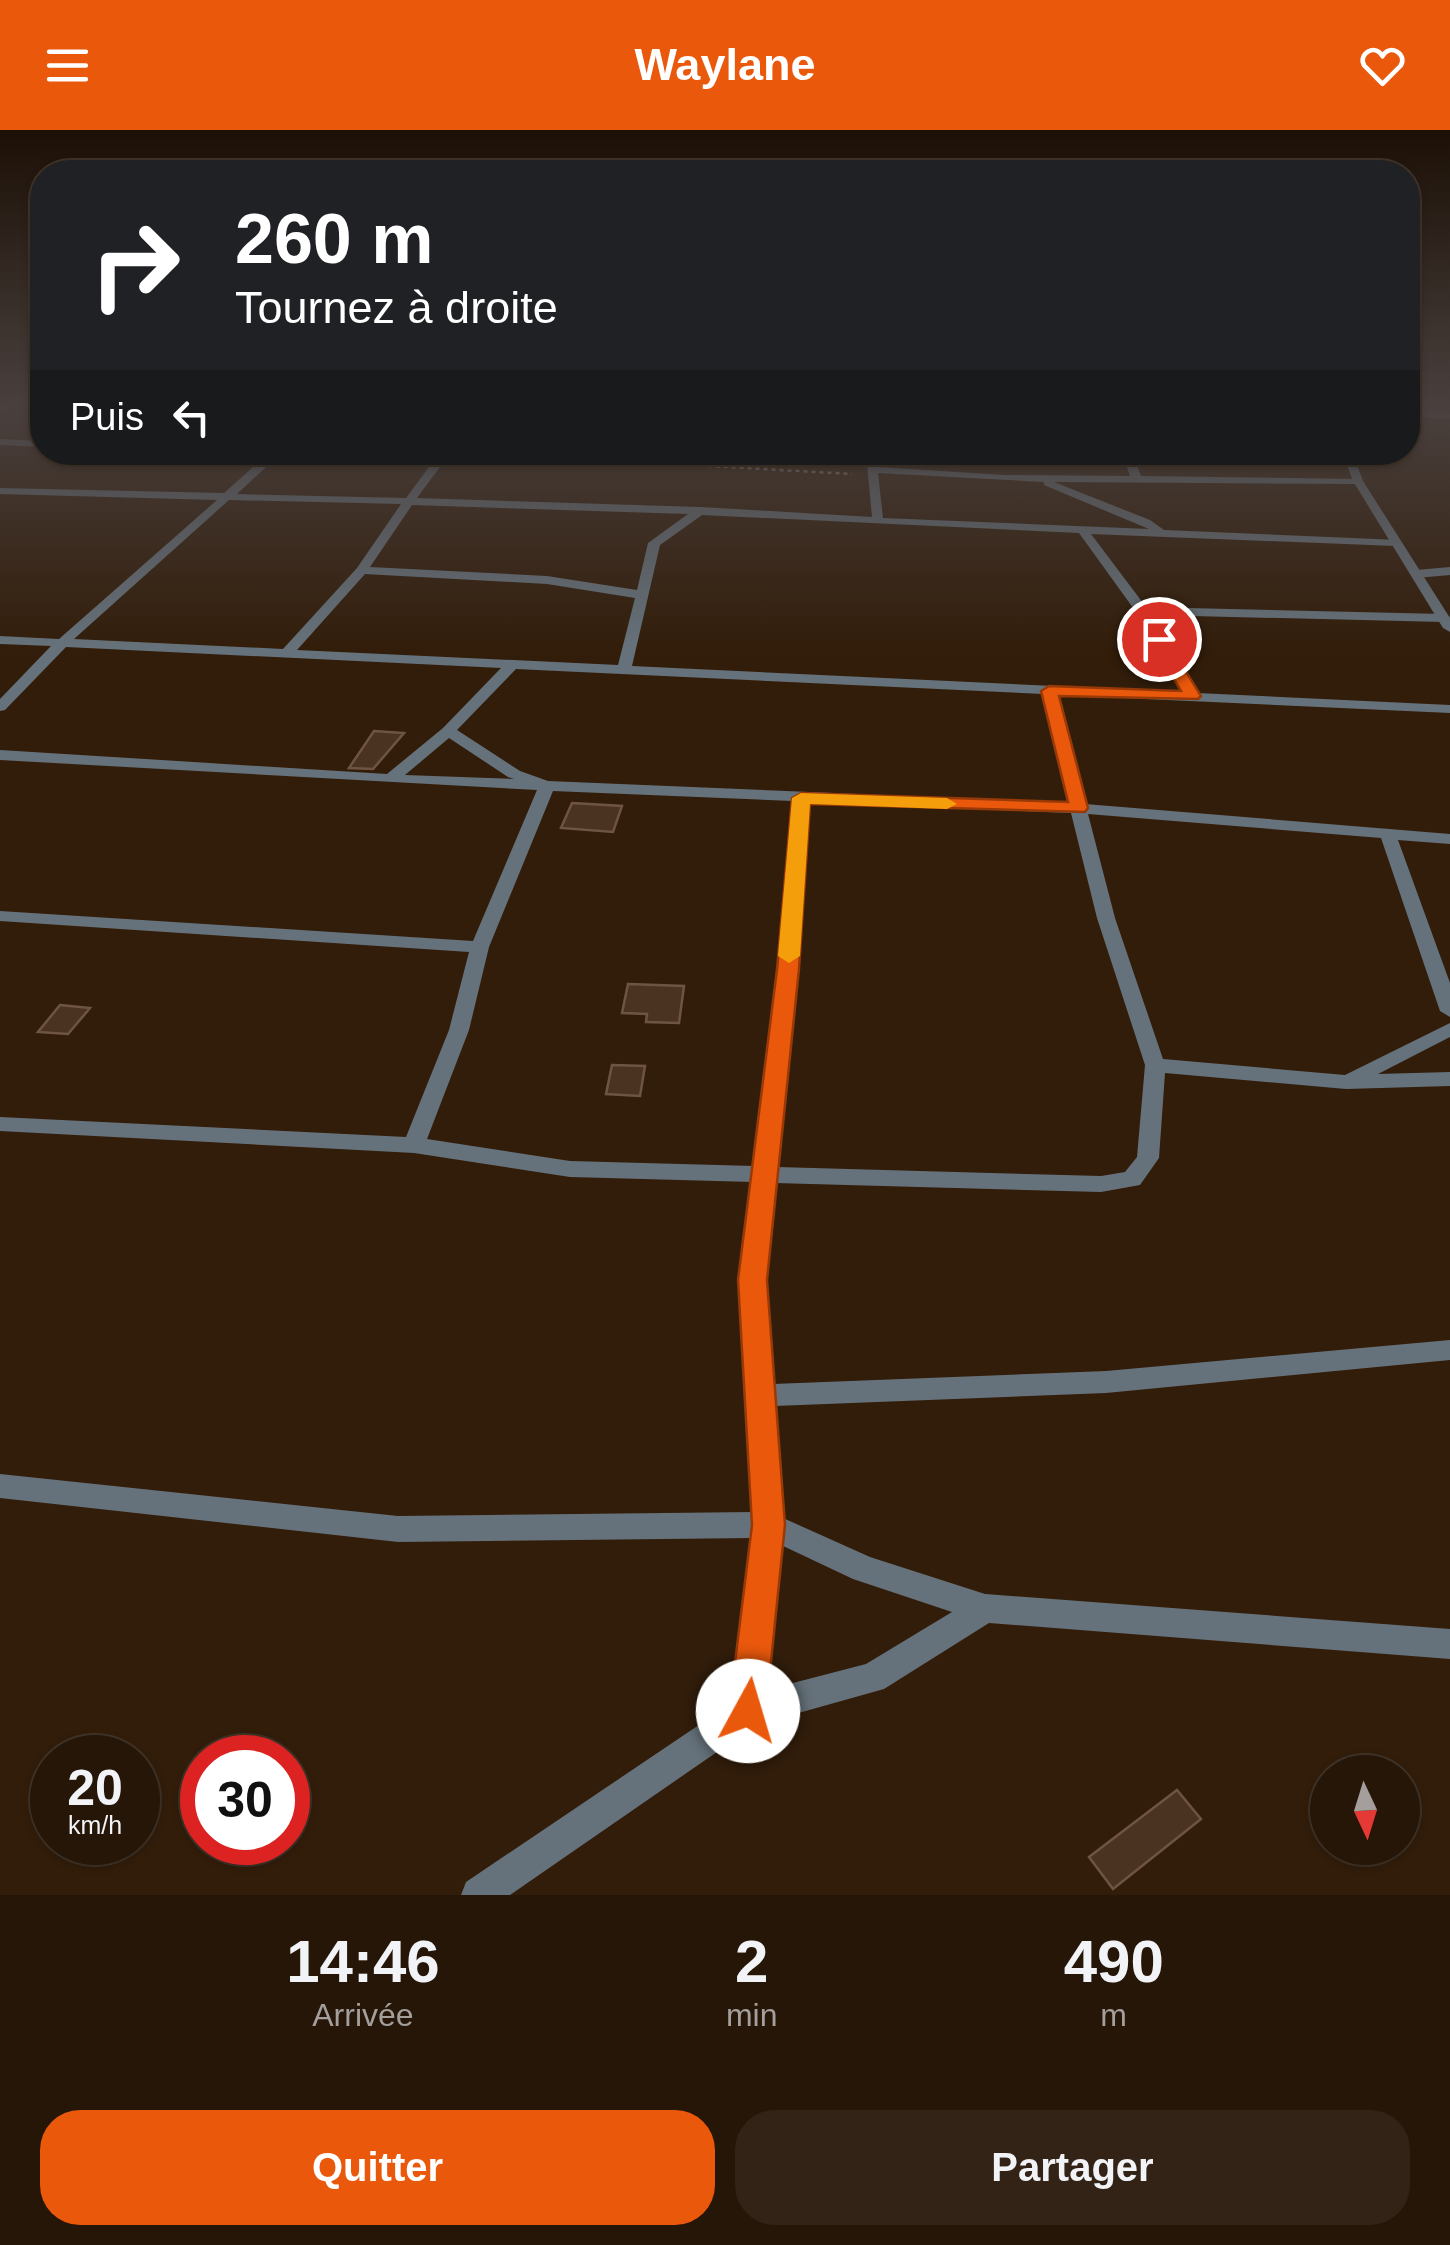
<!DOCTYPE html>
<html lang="fr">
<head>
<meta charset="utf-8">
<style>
  :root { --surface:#261608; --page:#322316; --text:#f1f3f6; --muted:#a49f9c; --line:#423529; --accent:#ea580c }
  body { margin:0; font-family:Helvetica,sans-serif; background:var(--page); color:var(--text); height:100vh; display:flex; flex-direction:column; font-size:38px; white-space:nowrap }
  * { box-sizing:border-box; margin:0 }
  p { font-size:32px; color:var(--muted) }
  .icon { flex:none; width:55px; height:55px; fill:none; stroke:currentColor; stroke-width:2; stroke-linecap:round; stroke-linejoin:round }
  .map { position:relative; height:1765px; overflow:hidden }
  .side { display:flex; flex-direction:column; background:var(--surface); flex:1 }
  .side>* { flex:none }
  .top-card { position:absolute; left:30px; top:30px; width:1390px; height:305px; border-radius:40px; box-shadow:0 2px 8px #0004,0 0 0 2px var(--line); background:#202124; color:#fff; overflow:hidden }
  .needle { width:65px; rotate:176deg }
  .tools { position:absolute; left:1310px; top:1625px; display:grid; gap:20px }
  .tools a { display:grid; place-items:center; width:110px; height:110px; border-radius:50%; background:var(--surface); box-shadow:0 2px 8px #0004,0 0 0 2px var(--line); font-size:50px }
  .speed { position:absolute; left:30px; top:1605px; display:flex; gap:20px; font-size:50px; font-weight:700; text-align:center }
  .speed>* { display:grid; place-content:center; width:130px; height:130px; border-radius:50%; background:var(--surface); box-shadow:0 2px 8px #0004,0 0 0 2px var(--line); line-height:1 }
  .speed small { font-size:25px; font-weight:400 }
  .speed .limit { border:15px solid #d22; background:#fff; color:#111 }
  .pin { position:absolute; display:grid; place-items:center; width:85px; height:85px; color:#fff; margin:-42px; border:5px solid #fff; border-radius:50%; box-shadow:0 2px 10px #0007 }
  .me { position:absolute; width:110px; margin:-55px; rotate:6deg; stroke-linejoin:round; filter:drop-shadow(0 0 8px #0008) }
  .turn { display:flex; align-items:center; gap:35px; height:210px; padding:0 40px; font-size:45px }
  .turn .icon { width:130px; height:130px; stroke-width:2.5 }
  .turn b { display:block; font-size:70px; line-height:85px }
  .then { display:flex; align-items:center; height:95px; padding:0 40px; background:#0003; gap:20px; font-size:38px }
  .eta { display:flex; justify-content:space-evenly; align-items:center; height:170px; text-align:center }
  .eta b { font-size:60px; font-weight:700; line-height:70px }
  .action { display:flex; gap:20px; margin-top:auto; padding:20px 40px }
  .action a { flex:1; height:115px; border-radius:40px; background:var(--accent); color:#fff; font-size:40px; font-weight:700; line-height:115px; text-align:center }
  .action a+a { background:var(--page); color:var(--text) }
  header { display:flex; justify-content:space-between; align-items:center; height:130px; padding:0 40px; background:var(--accent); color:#fff; font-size:45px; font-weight:700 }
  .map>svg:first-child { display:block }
</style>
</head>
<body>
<header><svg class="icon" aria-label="menu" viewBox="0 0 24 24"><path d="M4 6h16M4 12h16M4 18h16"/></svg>Waylane<svg class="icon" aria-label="heart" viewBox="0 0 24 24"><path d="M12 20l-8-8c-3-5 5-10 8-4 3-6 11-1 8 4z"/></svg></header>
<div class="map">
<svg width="1450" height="1765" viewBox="0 0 1450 1765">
  <rect width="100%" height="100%" fill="#321d0a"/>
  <path fill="#4a3320" stroke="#6e5542" stroke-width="2.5" d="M374,601L404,603L373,639L349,638Z
    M572,673L622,676L613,702L561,698Z
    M628,854L684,856L679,893L646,892L647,884L622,883Z
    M60,875L90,878L68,904L38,902Z
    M612,935L645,936L640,966L606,964Z
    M1177,1660L1201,1689L1113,1759L1089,1727Z"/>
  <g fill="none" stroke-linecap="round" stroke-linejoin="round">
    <path stroke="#988677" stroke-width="2.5" stroke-dasharray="4 4" stroke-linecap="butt" d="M696,322L690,335L852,344"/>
    <path fill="#66727b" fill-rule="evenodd" d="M0,274H13L0,281Z
      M1408,280L1450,283V289L1408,286Z
      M0,309L42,311V317L0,315Z
      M270,322H282L237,364L406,368L440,322H451L417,368L701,377L872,387L866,322H876L878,337L1004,345L1130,346L1122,322H1132L1141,346L1362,349V353L1358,354L1054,352L1150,390L1164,400L1399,410L1401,412L1395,416L1091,404L1146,477L1444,484L1450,487L1444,492L1151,485L1197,563L1450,575V583L1057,565L1085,674L1450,704V714L1398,710L1450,853V887L1440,881L1381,708L1088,684L1115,788L1163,929L1345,945L1450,893V907L1378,944L1450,942V956L1346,959L1165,943L1159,1028L1140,1055L1101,1062L775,1053L765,1150L773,1254L1106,1241L1450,1210V1230L1106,1263L775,1276L783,1388L870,1427L985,1464L1450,1499V1529L989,1493L884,1559L756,1595L510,1765H461L466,1752L733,1572L753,1408L398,1412L0,1368V1344L398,1386L754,1382L741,1150L753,1052L570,1047L414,1023L0,1001V987L406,1007L449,900L469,822L0,791V781L473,811L537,660L0,630V620L387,644L443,598L501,538L66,517L5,580L0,581V569L51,516L0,514V506L59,509L217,370L0,364V358L224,363ZM878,343L1044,352V355L1149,399L883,388ZM229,370L401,374L357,438L283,519L74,509ZM412,375L688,384L648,413L637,460L547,446L370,437ZM702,385L1079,403L1136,482L1182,562L632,536L660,415ZM365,444L547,454L635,468L618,535L297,520ZM516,539L1043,564L1069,673L548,651L520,641L457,600ZM449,608L508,647L514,649L405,645ZM553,661L793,671L778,839L754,1036L570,1031L427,1009L469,900L489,817ZM809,672L1071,683L1097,788L1145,935L1137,1027L1125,1042L1101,1046L777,1037L798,839ZM781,1415L853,1449L952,1482L866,1534L766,1560Z
      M1450,437V445L1416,448L1410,444L1416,440Z"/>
    <path fill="#66727b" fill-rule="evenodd" d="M1342,322H1352L1363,351L1450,488V502L1443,498L1353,351Z"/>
  </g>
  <linearGradient id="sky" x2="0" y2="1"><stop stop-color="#1c1006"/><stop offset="0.53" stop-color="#49403e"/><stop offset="1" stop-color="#49403e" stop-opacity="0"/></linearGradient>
  <rect width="1450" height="521" fill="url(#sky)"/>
  <path fill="#ea580c" stroke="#983908" stroke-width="2.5" d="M1159,505L1166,509L1201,566L1198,569L1059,566L1088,678L1085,682L810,674L799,839L767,1150L785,1395L766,1581L761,1594L748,1600L735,1594L729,1581L752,1395L738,1150L777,839L792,668L801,663L1068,672L1041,561L1049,556L1181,561L1151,509Z"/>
  <path fill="#f59e0b" d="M801,663L947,668L957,674L947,679L810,674L800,826L789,833L778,826L792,668Z"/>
</svg>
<div class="tools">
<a><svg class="needle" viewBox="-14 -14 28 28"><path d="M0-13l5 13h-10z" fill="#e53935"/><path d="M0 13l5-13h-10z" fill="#a49f9c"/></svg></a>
</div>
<div class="speed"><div>20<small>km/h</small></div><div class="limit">30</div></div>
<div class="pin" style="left:1159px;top:509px;background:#d93025"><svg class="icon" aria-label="arrive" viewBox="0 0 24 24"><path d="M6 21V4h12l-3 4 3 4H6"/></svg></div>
<svg class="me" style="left:748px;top:1581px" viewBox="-20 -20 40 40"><circle r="19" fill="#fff"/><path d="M0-13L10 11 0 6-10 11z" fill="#ea580c"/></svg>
<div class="top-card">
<div class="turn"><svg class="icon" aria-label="right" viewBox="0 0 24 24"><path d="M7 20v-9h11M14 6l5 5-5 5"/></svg><div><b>260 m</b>Tournez à droite</div></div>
<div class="then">Puis<svg class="icon" aria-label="left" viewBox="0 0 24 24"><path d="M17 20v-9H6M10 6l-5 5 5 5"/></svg></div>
</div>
</div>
<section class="side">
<div class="eta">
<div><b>14:46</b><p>Arrivée</p></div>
<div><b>2</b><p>min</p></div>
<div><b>490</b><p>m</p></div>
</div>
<div class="action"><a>Quitter</a><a>Partager</a></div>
</section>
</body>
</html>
